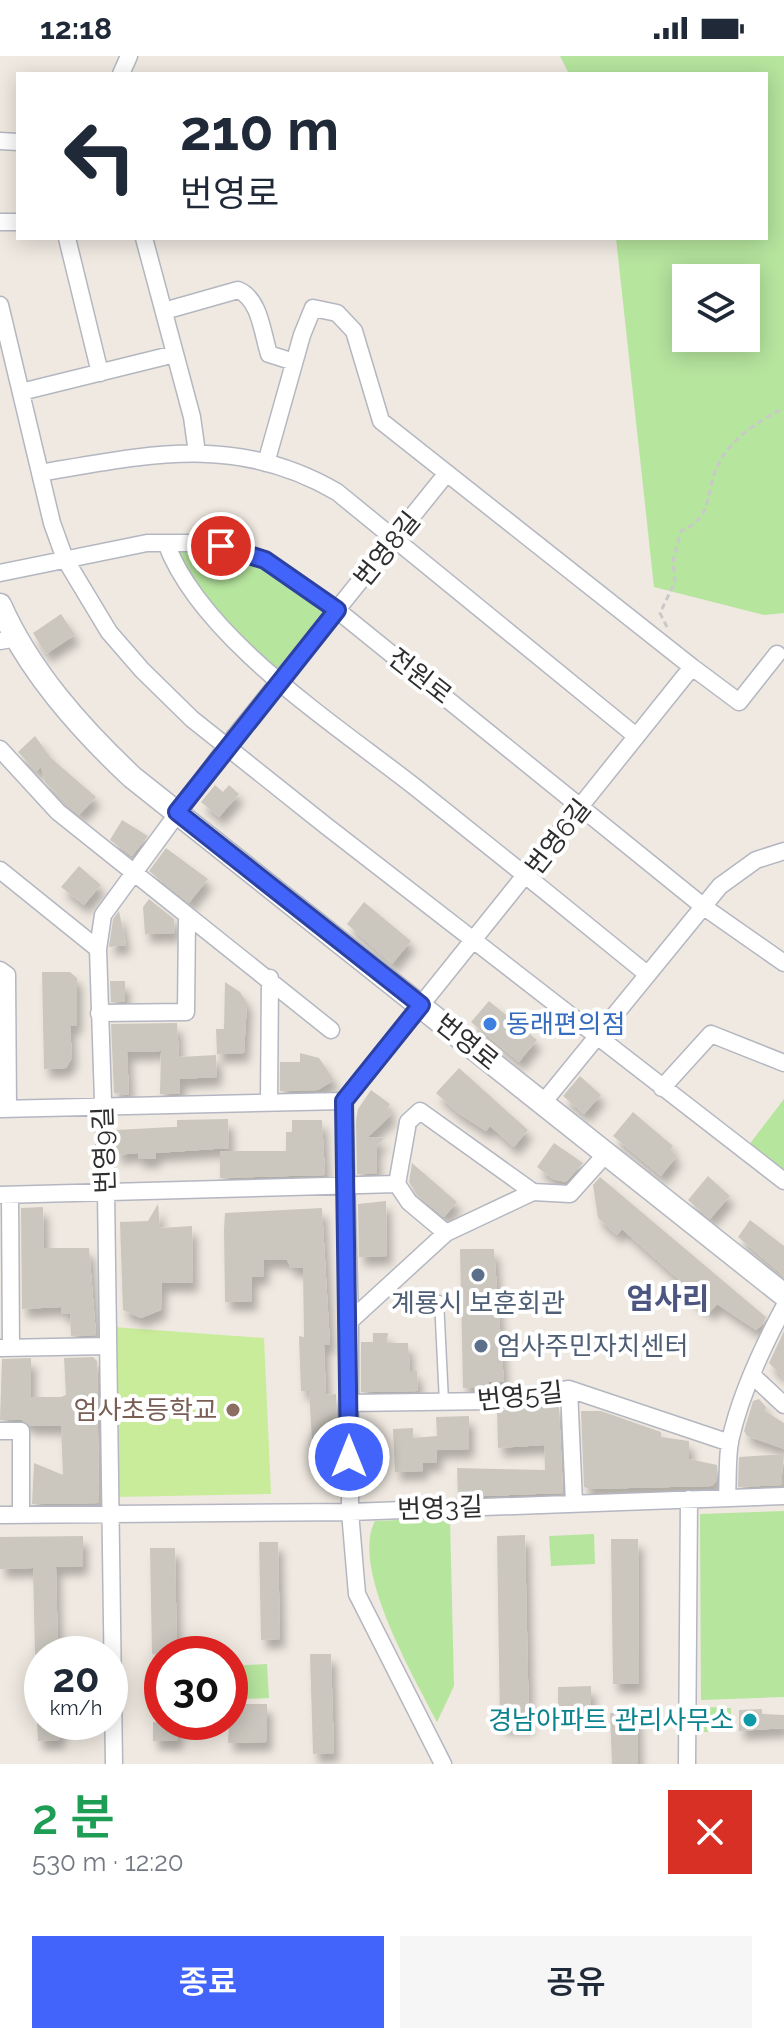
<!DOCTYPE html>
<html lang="ko">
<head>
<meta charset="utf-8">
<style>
  :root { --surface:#fff; --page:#f6f6f7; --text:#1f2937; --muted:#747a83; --accent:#4264fb }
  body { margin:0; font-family:Raleway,"Noto Sans KR",sans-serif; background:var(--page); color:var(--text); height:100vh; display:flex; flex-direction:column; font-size:30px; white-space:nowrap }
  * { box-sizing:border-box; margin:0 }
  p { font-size:26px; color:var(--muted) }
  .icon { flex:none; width:44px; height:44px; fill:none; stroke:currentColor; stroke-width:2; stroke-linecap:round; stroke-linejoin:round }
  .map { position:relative; height:1708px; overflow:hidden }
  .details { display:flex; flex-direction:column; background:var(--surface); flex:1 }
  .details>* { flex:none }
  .guide { position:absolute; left:16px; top:16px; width:752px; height:168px; border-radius:0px; box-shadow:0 4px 20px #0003; background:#fff; color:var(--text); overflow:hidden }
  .controls { position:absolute; left:672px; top:208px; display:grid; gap:16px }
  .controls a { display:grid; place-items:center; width:88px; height:88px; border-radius:0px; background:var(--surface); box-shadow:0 4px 20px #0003; font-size:40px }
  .speed { position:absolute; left:24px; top:1580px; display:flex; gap:16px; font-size:40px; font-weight:700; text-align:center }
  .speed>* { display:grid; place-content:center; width:104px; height:104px; border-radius:50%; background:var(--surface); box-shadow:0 4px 20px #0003; line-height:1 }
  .speed small { font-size:20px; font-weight:400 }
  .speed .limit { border:12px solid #d22; background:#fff; color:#111 }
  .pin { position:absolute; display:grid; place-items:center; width:68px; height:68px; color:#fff; margin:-34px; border:4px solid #fff; border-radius:50%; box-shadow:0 2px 8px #0007 }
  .me { position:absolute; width:88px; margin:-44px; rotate:0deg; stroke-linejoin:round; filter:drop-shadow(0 0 6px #0008) }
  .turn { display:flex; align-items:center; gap:28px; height:168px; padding:0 32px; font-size:36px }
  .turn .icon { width:104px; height:104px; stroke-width:2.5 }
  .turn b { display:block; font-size:56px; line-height:68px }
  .round { display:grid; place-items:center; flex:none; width:84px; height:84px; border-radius:0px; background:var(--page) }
  .headline { display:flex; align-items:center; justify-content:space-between; height:136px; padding:0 32px }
  h1 { font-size:48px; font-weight:600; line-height:60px; color:#1e9e55 }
  .primary-button { display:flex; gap:16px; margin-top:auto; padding:16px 32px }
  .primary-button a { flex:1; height:92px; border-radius:0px; background:var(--accent); color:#fff; font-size:32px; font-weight:600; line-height:92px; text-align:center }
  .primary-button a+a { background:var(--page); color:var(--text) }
  .status { display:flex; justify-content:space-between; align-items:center; height:56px; padding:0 40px; background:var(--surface); direction:ltr }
  .status svg { height:22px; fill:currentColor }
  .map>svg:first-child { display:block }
</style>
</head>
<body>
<div class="status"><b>12:18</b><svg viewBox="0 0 49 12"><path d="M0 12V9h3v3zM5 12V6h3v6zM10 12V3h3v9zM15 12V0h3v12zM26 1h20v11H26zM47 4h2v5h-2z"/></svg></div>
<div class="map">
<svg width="784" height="1708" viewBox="0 0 784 1708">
  <defs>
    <filter id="shadow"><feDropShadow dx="5" dy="9" stdDeviation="4" flood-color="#0004"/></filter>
  </defs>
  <rect width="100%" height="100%" fill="#efe9e1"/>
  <path fill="#b6e59e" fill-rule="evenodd" d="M560,0H784V557L764,559L654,531L616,182H766V18H569ZM686,222H746V282H686Z
    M166,487L238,494L337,554L280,625L227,576Z
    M784,1043V1124L745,1094Z
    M784,1455V1641L701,1644L700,1458Z
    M450,1462L454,1630L437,1666C414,1621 350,1512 375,1465Z
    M594,1478L595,1508L551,1510L549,1480Z
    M267,1608L269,1642L246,1643L245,1636L230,1637V1610Z
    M705,1651L731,1652V1675L704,1676Z"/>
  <path fill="#c9ec9a" d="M113,1271L264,1282L271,1438L116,1441Z"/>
  <path fill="#cbc7bf" filter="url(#shadow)" d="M61,558L75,579L46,598L33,577Z
    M35,680L51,702L96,741L79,759L45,726L41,711L36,715L18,696Z
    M215,729L223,736L229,729L239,738L219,761L201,746Z
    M122,764L148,780L132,800L110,784Z
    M166,792L208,823L189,847L149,815Z
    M79,810L101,829L84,849L61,831Z
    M149,843L174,863L175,877L145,878L143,851Z
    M364,846L411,885L392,908L347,868Z
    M119,855L126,889L109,891L113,863Z
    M42,916H70L77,922V969L70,970L72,1002L66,1012L44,1013Z
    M110,925H125V946H111Z
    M225,926L240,936L247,947L244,997L217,998L216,973H224Z
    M489,945L537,984L519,1006L471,966Z
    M177,967L179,1001L216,999L217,1021L180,1023V1038H160L161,995L127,996L129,1039L114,1037L111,968Z
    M300,997L319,1002L334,1024L318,1034L280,1035V1006H300Z
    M459,1012L528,1074L514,1091L490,1070L486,1075L458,1057L436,1037Z
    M580,1020L601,1039L584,1058L563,1040Z
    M371,1034L390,1048L387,1053L392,1058L368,1081L384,1082L376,1091L377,1118H357L356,1065L358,1053Z
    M633,1056L673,1090L670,1094L677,1100L661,1120L613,1080Z
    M228,1063L229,1092L156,1097L155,1103H138V1097L116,1099L115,1074L172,1071H177V1064Z
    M292,1064H322L325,1119L220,1122V1095H286V1076H292Z
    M554,1087L583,1107L566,1126L553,1123L537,1111Z
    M412,1107L457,1146L444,1161L417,1139L409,1126Z
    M708,1120L730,1140L710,1163L688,1144Z
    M600,1121L766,1261L763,1268L756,1274L717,1248L710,1256L688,1240L692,1235L622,1173L617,1179L598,1162L593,1129Z
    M386,1145L387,1200L359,1201L358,1148Z
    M158,1148L160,1172L192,1170L193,1227H162L161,1254L141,1262L123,1254L120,1166L148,1165Z
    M43,1151L44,1192H89L96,1279L71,1280L70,1257L62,1258L61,1251L22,1253L21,1152Z
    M322,1152L330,1289H324L326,1339L336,1338L338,1401L313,1402L309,1335H301L299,1280L304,1281L303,1212H291L287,1204H264V1220L252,1221V1246H225L224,1173L225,1157Z
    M750,1164L784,1190V1220L738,1181Z
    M460,1193H494L504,1326H488L489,1332H463Z
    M784,1275V1322L769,1307Z
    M373,1277H388L387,1287H408L410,1315H417L418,1335L361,1336V1286H373Z
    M93,1301L97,1305L99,1447L32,1448L34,1407L63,1419L61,1370H31L22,1364H0L2,1303L31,1302V1341H61L66,1339L64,1302Z
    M759,1343L766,1351L765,1355L784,1367V1393L747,1380L744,1375L753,1345Z
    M552,1347L559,1351L563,1437L458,1441L457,1412L545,1414L544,1389L498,1392L497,1355Z
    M581,1355H601L661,1376V1381L689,1385V1403L717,1409V1424L712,1430L589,1433L584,1431Z
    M469,1360V1393L437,1394V1407H423V1415L395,1416L393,1373L413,1372V1382L437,1380L436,1361Z
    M784,1398L781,1429L738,1431L739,1401Z
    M525,1479L529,1670H500L497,1480Z
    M83,1480V1510L56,1511L58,1598H35L33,1512L0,1513V1481Z
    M611,1483H638L639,1628H613Z
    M259,1486H278L280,1583L261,1584Z
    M150,1492H175L177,1598H152Z
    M310,1598H331L334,1697L313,1698Z
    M591,1630V1652L558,1653V1631Z
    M230,1648H267V1686L228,1687Z
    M762,1653V1658L784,1659V1672L739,1675V1654Z
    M637,1656L638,1708H612L610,1657Z
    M37,1666H60V1684L38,1685Z
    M153,1666H178V1685H153Z"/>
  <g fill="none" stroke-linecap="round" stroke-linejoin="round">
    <defs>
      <path id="lane" d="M439,1244L444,1346"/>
      <path id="street" d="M121,18L129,0
        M0,85L18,86
        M0,166H18
        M67,182L100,317
        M144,182L192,361L197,397
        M0,249L52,467L65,503L109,576L142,614L192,663L325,769L784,1125
        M164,255L238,234C260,243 262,276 269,298L294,306
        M21,336L175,298
        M266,407L302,279L313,252L337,257L354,275L381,365L692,611L739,646L777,598
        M40,417C147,399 236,377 337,436L636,680
        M166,487C201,582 336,669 415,731C493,793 570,855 647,918
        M0,517L147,487H204L265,504L337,554L704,851L784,907
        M0,585L17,582
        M0,693L58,756L331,974
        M0,814L98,893
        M0,914L7,919L8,1053
        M99,957L186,956L187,860
        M662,1032L711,978L784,1007
        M269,1046L270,922
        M542,1048L720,830L756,804L784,795
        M0,1053L344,1045
        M0,1139L397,1128
        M10,1139L11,1292
        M446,1177L409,1146L397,1128L408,1066L420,1055L533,1136
        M350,1265L446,1177L533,1136L570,1138L605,1099
        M1,1292L107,1290
        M752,1319L784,1349
        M569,1333L574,1447
        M349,1347L492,1345L569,1333L730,1387
        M0,1375H21V1459
        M727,1441C728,1423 727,1403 730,1385C740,1339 762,1292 784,1251
        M0,1459L350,1456L784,1440
        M114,1708L106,1136L98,893L103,859L227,690L447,417
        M443,1708L357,1538L350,1456V1265L344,1045L692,611
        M687,1708L689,1443"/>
      <path id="secondary" d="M0,549C29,615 80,672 132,721L784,1239"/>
    </defs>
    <use href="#lane" stroke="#b4b7c1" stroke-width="11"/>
    <use href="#street" stroke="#b4b7c1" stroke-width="19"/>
    <use href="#secondary" stroke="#b4b7c1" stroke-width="25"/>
    <path stroke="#c9c9c9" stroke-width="3" stroke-dasharray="6 4" stroke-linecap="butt" d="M667,571L660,557L675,526L673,505L681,475C716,461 703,434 721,403C736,379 759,365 784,352"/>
    <use href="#lane" stroke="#fff" stroke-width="8"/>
    <use href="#street" stroke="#fff" stroke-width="16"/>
    <use href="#secondary" stroke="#fff" stroke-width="22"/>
  </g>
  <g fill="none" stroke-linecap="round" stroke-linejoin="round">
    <defs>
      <path id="route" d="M221,490L265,504L337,554L177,756L421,949L344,1045L349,1401"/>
    </defs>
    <use href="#route" stroke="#2b41a3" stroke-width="20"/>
    <use href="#route" stroke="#4264fb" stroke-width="14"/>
  </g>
  <circle fill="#3f7fe0" stroke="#fff" stroke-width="3" cx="490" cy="968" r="8"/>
  <g fill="#5c6f8a" stroke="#fff" stroke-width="3">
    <circle cx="478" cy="1219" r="8"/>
    <circle cx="481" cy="1290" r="8"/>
  </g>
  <circle fill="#8d6e63" stroke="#fff" stroke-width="3" cx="233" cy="1354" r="8"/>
  <circle fill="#0f9aa8" stroke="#fff" stroke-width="3" cx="750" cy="1664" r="8"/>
  <g text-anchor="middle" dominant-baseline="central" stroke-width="8" stroke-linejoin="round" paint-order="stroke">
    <g font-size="26" fill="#2e2e2e" stroke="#fff">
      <text transform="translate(387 493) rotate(-51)">번영8길</text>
      <text transform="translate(420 620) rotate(38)">전원로</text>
      <text transform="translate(558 781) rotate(-52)">번영6길</text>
      <text transform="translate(467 986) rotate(39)">번영로</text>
      <text transform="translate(104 1094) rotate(-92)">번영9길</text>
      <text transform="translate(520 1340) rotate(-6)">번영5길</text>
      <text transform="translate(440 1452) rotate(-2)">번영3길</text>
    </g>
    <g font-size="26" fill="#366cbe" stroke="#fff" text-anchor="start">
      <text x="506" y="968">동래편의점</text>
    </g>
    <g font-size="26" fill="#4e5e75" stroke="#fff">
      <text x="478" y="1247">계룡시 보훈회관</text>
      <text x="497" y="1290" text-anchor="start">엄사주민자치센터</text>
    </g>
    <g font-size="26" fill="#785e54" stroke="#fff" text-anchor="end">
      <text x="217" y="1354">엄사초등학교</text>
    </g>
    <g font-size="26" fill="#0d838f" stroke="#fff" text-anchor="end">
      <text x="734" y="1664">경남아파트 관리사무소</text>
    </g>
    <g font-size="30" font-weight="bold" fill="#4d5680" stroke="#fff">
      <text x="668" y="1242">엄사리</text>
    </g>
  </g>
</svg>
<div class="controls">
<a><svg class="icon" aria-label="layers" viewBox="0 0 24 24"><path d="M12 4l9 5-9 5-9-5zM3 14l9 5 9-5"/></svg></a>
</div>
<div class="speed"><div>20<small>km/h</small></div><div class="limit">30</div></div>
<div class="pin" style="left:221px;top:490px;background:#d93025"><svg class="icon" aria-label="arrive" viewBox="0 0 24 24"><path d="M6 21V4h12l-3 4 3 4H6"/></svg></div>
<svg class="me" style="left:349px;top:1401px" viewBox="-20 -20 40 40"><circle r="17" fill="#4264fb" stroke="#fff" stroke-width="3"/><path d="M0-11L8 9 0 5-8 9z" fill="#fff"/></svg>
<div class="guide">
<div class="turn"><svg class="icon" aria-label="left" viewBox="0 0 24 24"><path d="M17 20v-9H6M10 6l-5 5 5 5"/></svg><div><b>210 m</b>번영로</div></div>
</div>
</div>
<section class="details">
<div class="headline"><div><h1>2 분</h1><p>530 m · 12:20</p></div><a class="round" style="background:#d93025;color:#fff"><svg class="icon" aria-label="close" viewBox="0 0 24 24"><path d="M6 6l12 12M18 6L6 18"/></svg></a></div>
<div class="primary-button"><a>종료</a><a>공유</a></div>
</section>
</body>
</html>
